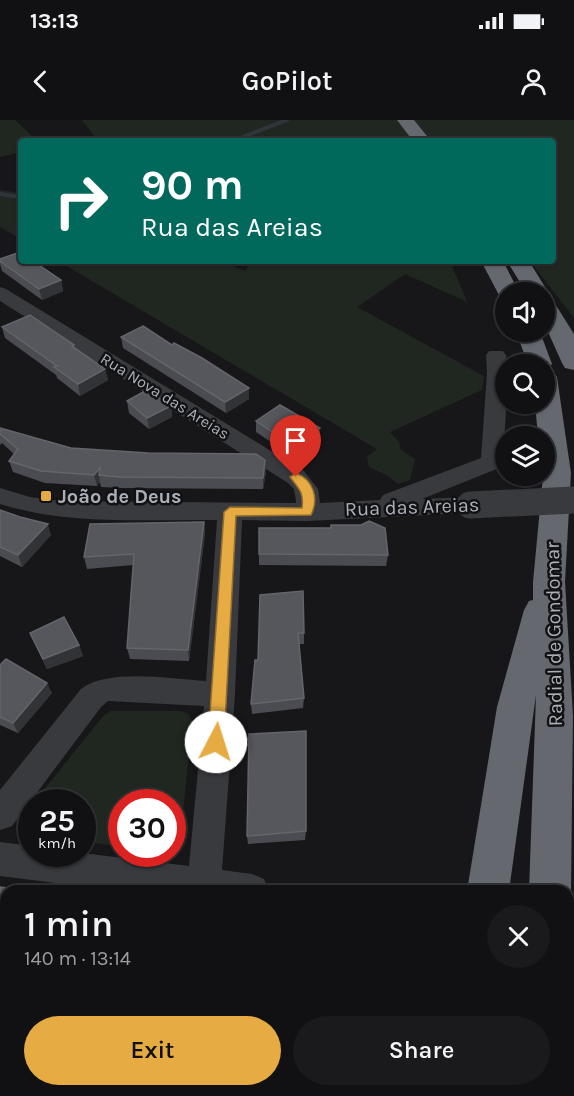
<!DOCTYPE html>
<html lang="en">
<head>
<meta charset="utf-8">
<style>
  :root { --surface:#111113; --page:#1a1a1c; --text:#f1f3f6; --muted:#9c9da0; --line:#303133; --accent:#e6ab42 }
  body { margin:0; font-family:Karla,sans-serif; background:var(--page); color:var(--text); height:100vh; display:flex; flex-direction:column; font-size:22px; white-space:nowrap }
  * { box-sizing:border-box; margin:0 }
  p { font-size:20px; color:var(--muted) }
  .icon { flex:none; width:33px; height:33px; fill:none; stroke:currentColor; stroke-width:2; stroke-linecap:round; stroke-linejoin:round }
  .map { position:relative; flex:1; overflow:hidden }
  .sheet { position:absolute; left:0px; top:765px; width:574px; height:212px; display:flex; flex-direction:column; background:var(--surface); border-radius:18px 18px 0 0; box-shadow:0 2px 4px #0004,0 0 0 2px var(--line) }
  .sheet>* { flex:none }
  .guide { position:absolute; left:18px; top:18px; width:538px; height:126px; border-radius:6px; box-shadow:0 2px 4px #0004,0 0 0 2px var(--line); background:#00695c; color:#fff; overflow:hidden }
  .tools { position:absolute; left:495px; top:162px; display:grid; gap:12px }
  .tools a { display:grid; place-items:center; width:60px; height:60px; border-radius:50%; background:var(--surface); box-shadow:0 2px 4px #0004,0 0 0 2px var(--line); font-size:30px }
  .speed { position:absolute; left:18px; top:669px; display:flex; gap:12px; font-size:30px; font-weight:700; text-align:center }
  .speed>* { display:grid; place-content:center; width:78px; height:78px; border-radius:50%; background:var(--surface); box-shadow:0 2px 4px #0004,0 0 0 2px var(--line); line-height:1 }
  .speed small { font-size:15px; font-weight:400 }
  .speed .limit { border:9px solid #d22; background:#fff; color:#111 }
  .pin { position:absolute; display:grid; place-items:center; width:51px; height:51px; color:#fff; margin:-62px -26px; border-radius:50% 50% 50% 0; rotate:-45deg; box-shadow:0 0 6px #0007 }
  .pin .icon { rotate:45deg }
  .me { position:absolute; width:66px; margin:-33px; rotate:5deg; stroke-linejoin:round; filter:drop-shadow(0 0 4px #0008) }
  .turn { display:flex; align-items:center; gap:21px; height:126px; padding:0 24px; font-size:27px }
  .turn .icon { width:78px; height:78px; stroke-width:2.5 }
  .turn b { display:block; font-size:42px; line-height:51px }
  .round { display:grid; place-items:center; flex:none; width:63px; height:63px; border-radius:32px; background:var(--page) }
  .overview { display:flex; align-items:center; justify-content:space-between; height:102px; padding:0 24px }
  h1 { font-size:36px; font-weight:600; line-height:45px }
  .primary-button { display:flex; gap:12px; margin-top:auto; padding:12px 24px }
  .primary-button a { flex:1; height:69px; border-radius:36px; background:var(--accent); color:#111; font-size:24px; font-weight:600; line-height:69px; text-align:center }
  .primary-button a+a { background:var(--page); color:var(--text) }
  .status { display:flex; justify-content:space-between; align-items:center; height:42px; padding:0 30px; background:var(--surface); direction:ltr }
  .status svg { height:16px; fill:currentColor }
  header { display:flex; justify-content:space-between; align-items:center; height:78px; padding:0 24px; background:var(--surface); font-size:27px; font-weight:600 }
  .map>svg:first-child { display:block }
</style>
</head>
<body>
<div class="status"><b>13:13</b><svg viewBox="0 0 49 12"><path d="M0 12V9h3v3zM5 12V6h3v6zM10 12V3h3v9zM15 12V0h3v12zM26 1h20v11H26zM47 4h2v5h-2z"/></svg></div>
<header><svg class="icon" aria-label="back" viewBox="0 0 24 24"><path d="M15 5l-7 7 7 7"/></svg>GoPilot<svg class="icon" aria-label="person" viewBox="0 0 24 24"><circle cx="12" cy="8" r="4"/><path d="M4 21q1-7 8-7t8 7"/></svg></header>
<div class="map">
<svg width="574" height="976" viewBox="0 0 574 976">
  <rect width="100%" height="100%" fill="#171719"/>
  <path fill="#202720" d="M0,0H15L37,21H21V32L0,37Z
    M82,0H574V198L530,141H554V21H98Z
    M0,70L21,73V119L0,107Z
    M58,141H218L246,151L249,141H450L467,182L405,154L357,187L484,256L482,270L390,312L399,322L401,330L415,339L410,360L398,364L388,356L369,347L367,337L377,329Z
    M111,591H181L189,594L192,601L180,724L176,731L173,733L172,682H122L121,727L83,721L82,682H34L104,595Z"/>
  <g fill="none" stroke-linecap="round" stroke-linejoin="round">
    <path stroke="#2e363c" stroke-width="4" d="M232,21L287,0
      M0,74L21,77"/>
    <path fill="#393a3e" fill-rule="evenodd" d="M0,167L6,169L304,351L318,369L320,383L380,380L383,375L481,338L487,253L486,235L489,231H503L506,235C508,246 506,337 499,348L422,379L470,377L479,379L482,385L479,391L470,393L307,401L242,400L235,574L222,750L252,754L264,759L269,771H119L0,756V722L32,726V734L82,733L189,746L204,586L108,581L101,587L12,706L0,710V670L81,569C108,548 171,559 206,561L217,400C145,399 70,406 0,384V368L30,377L61,381L296,383V381L294,369L288,363L0,181Z"/>
    <path fill="#65686f" fill-rule="evenodd" d="M397,0H414L431,21H413Z
      M481,141H503L519,172H506V178L500,177Z
      M507,141H529L548,172L545,177L544,172H526Z
      M544,177L552,179L574,214V250L565,248L562,243L544,203Z
      M516,212H540L552,244L546,250L553,252L557,257L571,353L565,462L573,596L571,771L568,778V771H529L536,575L509,771H467L497,587L524,490L529,481L533,480V462L543,356H544V316H538L535,284H544V244H528Z
      M433,970H483L482,976H432Z
      M516,970H566V976H516Z"/>
    <path stroke="#393a3e" stroke-width="27" d="M470,385L574,380"/>
  </g>
  <path fill="#4b4c51" d="M0,139L61,160L63,171L42,180L2,151L0,144Z
    M2,207L74,225V228L105,249L108,260L80,276L57,258L56,255L5,218Z
    M121,217L249,279L226,293L123,228Z
    M127,281L171,286L172,297L149,309L129,293Z
    M256,301L320,308L319,319L292,336L256,312Z
    M0,308L71,328L266,352L263,369L122,368L101,367L100,362L97,366L45,363L13,352L9,341L14,334L2,323L0,325Z
    M0,390L51,415L22,447L0,436Z
    M204,402L205,413L189,541L130,539L127,528L133,445L87,449L84,437Z
    M259,434L388,435L386,446L259,445Z
    M260,475L304,513V524H299L304,578L303,588L252,594L251,584L258,540Z
    M30,513L79,525L83,536L47,549Z
    M0,545L52,573L18,613L0,605Z
    M306,711L305,720L248,724L247,716Z
    M0,767L6,771V850L0,849Z
    M16,970H168L166,976H47Z"/>
  <path fill="#323336" d="M61,160L63,171L42,180L39,169Z
    M105,249L108,260L80,276L78,264Z
    M249,268V279L226,293L225,282Z
    M171,286L172,297L149,309L147,298Z
    M320,308L319,319L292,336V325Z
    M265,340L266,352L263,369V358Z
    M100,348L99,355L100,362L97,366L94,355Z
    M204,402L205,413L189,541L188,530Z
    M48,404L51,415L22,447L18,435Z
    M79,525L83,536L47,549L43,539Z
    M47,563L52,573L18,613L13,603Z"/>
  <path fill="#55575c" stroke="#63656a" stroke-width="1.5" d="M20,132L21,133V141H33L61,160L39,169L0,141V139Z
    M30,195L74,225L72,226L105,249L78,264L54,247L57,246L2,207Z
    M143,206L172,225L174,223L202,238L249,268L225,282L121,217Z
    M147,270L171,286L147,298L127,281Z
    M280,285L320,308L292,325L256,301Z
    M0,308L71,328L148,333L256,334L265,340L263,358L119,357L99,355L100,348L94,355L41,351L9,341L18,329L0,314Z
    M0,390L20,397L48,404L18,435L0,427Z
    M369,401L385,408L388,435L259,434V408H331V405H361Z
    M204,402L188,530L127,528L134,434L84,437L90,404Z
    M303,471L304,513H298L304,578L251,584L255,540H258L260,475Z
    M64,497L79,525L43,539L30,513Z
    M6,539L47,563L13,603L0,597V545Z
    M306,611V711L247,716L249,614Z
    M0,767L27,771H6V845L0,844Z
    M0,910L6,911V967L0,966Z
    M24,970H165L163,976H55Z"/>
  <path fill="#e6ab42" stroke="#966f2b" stroke-width="1.5" d="M296,353C314,360 319,379 311,395L236,396L224,622L222,627L216,629L211,627L208,622L224,392L230,387L302,388C304,372 299,369 290,357Z"/>
  <rect fill="#e6ab42" stroke="#121214" stroke-width="2" x="40" y="370" width="12" height="12" rx="3"/>
  <g text-anchor="middle" dominant-baseline="central" stroke-width="5" stroke-linejoin="round" paint-order="stroke">
    <g font-size="16" fill="#aaafb8" stroke="#121214">
      <text transform="translate(165 276) rotate(32)">Rua Nova das Areias</text>
    </g>
    <g font-size="20" font-weight="bold" fill="#aaafb8" stroke="#121214" text-anchor="start">
      <text x="58" y="376">João de Deus</text>
    </g>
    <g font-size="20" fill="#aaafb8" stroke="#121214">
      <text transform="translate(412 387) rotate(-2)">Rua das Areias</text>
      <text transform="translate(554 514) rotate(-91)">Radial de Gondomar</text>
    </g>
  </g>
</svg>
<div class="tools">
<a><svg class="icon" aria-label="sound" viewBox="0 0 24 24"><path d="M4 9h4l5-4v14l-5-4H4zM17 9q2 3 0 6"/></svg></a>
<a><svg class="icon" aria-label="search" viewBox="0 0 24 24"><circle cx="10" cy="10" r="6"/><path d="M15 15l6 6"/></svg></a>
<a><svg class="icon" aria-label="layers" viewBox="0 0 24 24"><path d="M12 4l9 5-9 5-9-5zM3 14l9 5 9-5"/></svg></a>
</div>
<div class="speed"><div>25<small>km/h</small></div><div class="limit">30</div></div>
<div class="pin" style="left:296px;top:357px;background:#d93025"><svg class="icon" aria-label="arrive" viewBox="0 0 24 24"><path d="M6 21V4h12l-3 4 3 4H6"/></svg></div>
<svg class="me" style="left:216px;top:622px" viewBox="-20 -20 40 40"><circle r="19" fill="#fff"/><path d="M0-13L10 11 0 6-10 11z" fill="#e6ab42"/></svg>
<div class="guide">
<div class="turn"><svg class="icon" aria-label="right" viewBox="0 0 24 24"><path d="M7 20v-9h11M14 6l5 5-5 5"/></svg><div><b>90 m</b>Rua das Areias</div></div>
</div>
<section class="sheet">
<div class="overview"><div><h1>1 min</h1><p>140 m · 13:14</p></div><a class="round"><svg class="icon" aria-label="close" viewBox="0 0 24 24"><path d="M6 6l12 12M18 6L6 18"/></svg></a></div>
<div class="primary-button"><a>Exit</a><a>Share</a></div>
</section>
</div>
</body>
</html>
